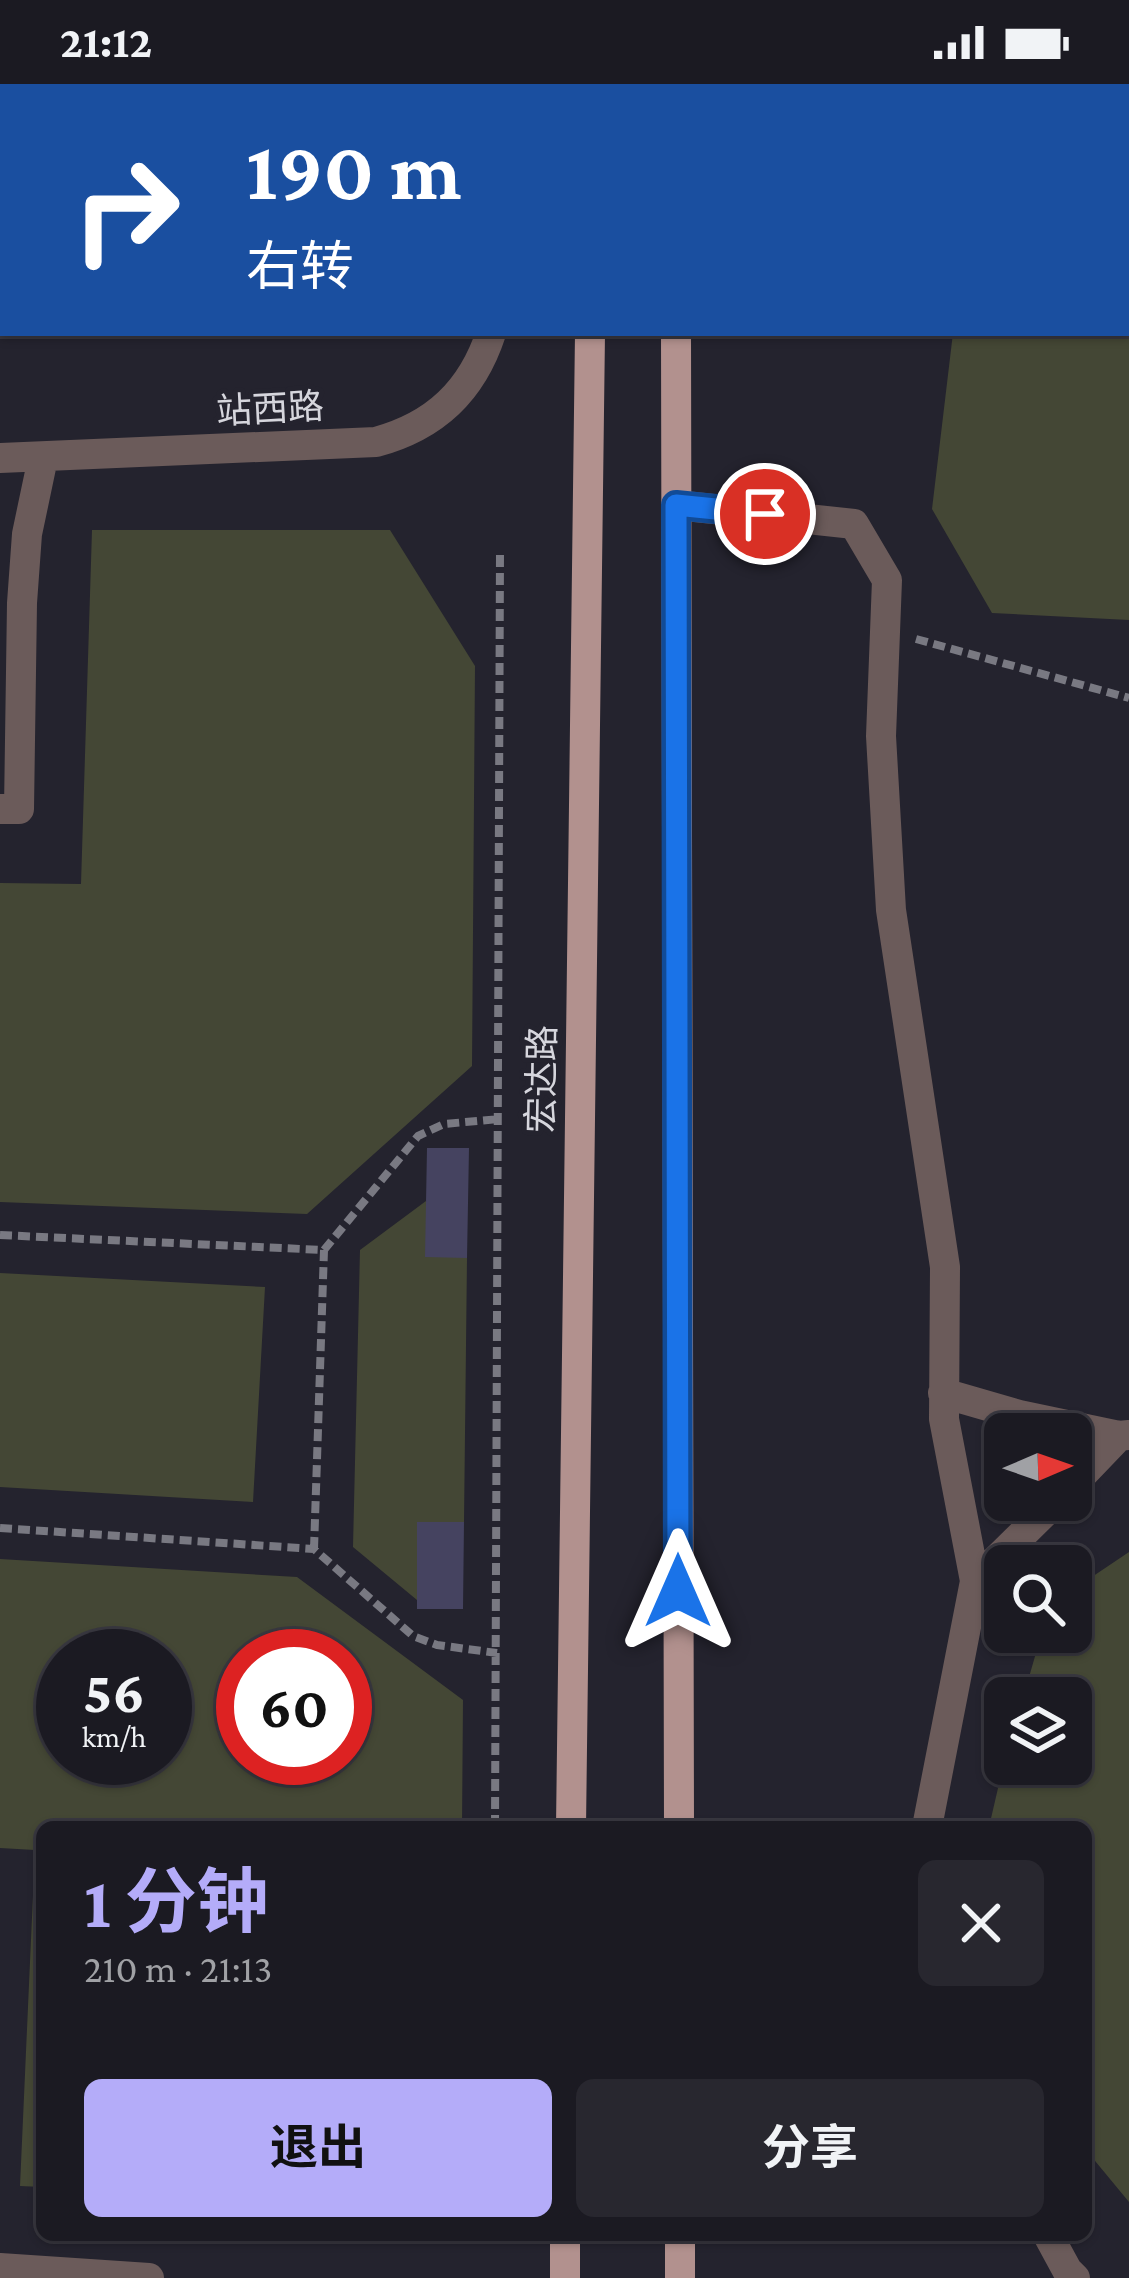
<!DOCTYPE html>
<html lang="zh">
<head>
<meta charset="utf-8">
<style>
  :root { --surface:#1b1a22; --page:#28272f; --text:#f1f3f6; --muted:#a0a1a5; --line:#393840; --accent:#b4acf9 }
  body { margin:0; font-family:"Crimson Pro","Noto Sans SC",serif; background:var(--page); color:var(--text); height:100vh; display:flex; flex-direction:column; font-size:45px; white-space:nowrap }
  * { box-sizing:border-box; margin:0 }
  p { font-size:39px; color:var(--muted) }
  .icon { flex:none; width:66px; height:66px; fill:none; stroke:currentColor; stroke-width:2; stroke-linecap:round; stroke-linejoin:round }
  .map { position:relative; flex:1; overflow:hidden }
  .panel { position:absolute; left:36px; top:1737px; width:1056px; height:420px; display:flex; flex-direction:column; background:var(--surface); border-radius:18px; box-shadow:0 3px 9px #0004,0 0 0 3px var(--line) }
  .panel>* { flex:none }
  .guide { position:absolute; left:0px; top:0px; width:1131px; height:252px; box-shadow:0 3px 9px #0004,0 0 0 3px var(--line); background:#1a4fa0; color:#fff; overflow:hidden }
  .needle { width:78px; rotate:88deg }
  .fabs { position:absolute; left:984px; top:1329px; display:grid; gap:24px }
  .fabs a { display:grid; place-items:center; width:108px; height:108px; border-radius:18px; background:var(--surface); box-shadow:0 3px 9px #0004,0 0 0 3px var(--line); font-size:60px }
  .speed { position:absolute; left:36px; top:1545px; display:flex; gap:24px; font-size:60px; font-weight:700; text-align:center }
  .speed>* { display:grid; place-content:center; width:156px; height:156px; border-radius:50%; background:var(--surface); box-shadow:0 3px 9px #0004,0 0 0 3px var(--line); line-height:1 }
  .speed small { font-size:30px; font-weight:400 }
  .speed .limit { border:18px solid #d22; background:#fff; color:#111 }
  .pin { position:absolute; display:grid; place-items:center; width:102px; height:102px; color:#fff; margin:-51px; border:6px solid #fff; border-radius:50%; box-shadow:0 3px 12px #0007 }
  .me { position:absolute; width:132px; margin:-66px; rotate:0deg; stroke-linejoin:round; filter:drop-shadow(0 0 9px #0008) }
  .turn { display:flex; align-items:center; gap:42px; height:252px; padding:0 48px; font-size:54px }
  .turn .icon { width:156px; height:156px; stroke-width:2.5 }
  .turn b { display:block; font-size:84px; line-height:102px }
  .round { display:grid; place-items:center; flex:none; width:126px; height:126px; border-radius:18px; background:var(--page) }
  .overview { display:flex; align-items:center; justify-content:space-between; height:204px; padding:0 48px }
  h1 { font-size:72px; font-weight:700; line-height:90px; color:var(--accent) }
  .cta { display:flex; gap:24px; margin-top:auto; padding:24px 48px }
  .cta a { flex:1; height:138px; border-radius:18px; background:var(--accent); color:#111; font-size:48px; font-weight:700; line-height:138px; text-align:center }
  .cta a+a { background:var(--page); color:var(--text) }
  .status { display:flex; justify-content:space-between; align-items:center; height:84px; padding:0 60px; background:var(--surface); direction:ltr }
  .status svg { height:33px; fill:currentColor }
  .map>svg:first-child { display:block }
</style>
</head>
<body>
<div class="status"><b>21:12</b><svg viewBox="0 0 49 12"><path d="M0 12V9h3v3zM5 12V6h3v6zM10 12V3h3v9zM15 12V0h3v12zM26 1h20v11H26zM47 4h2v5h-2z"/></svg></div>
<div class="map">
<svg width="1129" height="2194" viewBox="0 0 1129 2194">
  <rect width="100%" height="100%" fill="#24232e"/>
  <path fill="#444735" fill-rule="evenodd" d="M986,0H1129V536L992,529L932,425L953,249H1128V3H986Z
    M92,446H390L475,582L472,982L307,1130L0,1118V799L81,800Z
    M426,1117L467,1174L464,1438H417V1516L353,1463L360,1166Z
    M0,1189L265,1203L253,1418L0,1403Z
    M1129,1468V2118L1086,2066V1743H989L1005,1674V1680H1071V1614H1023L1042,1548H1071V1507Z
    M0,1475L297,1493L463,1616L462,1743H42V2103L20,2102L35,1766L0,1764ZM165,1572V1674H63V1572ZM345,1572V1674H243V1572Z"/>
  <path fill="#454360" d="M427,1064H469L467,1174L425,1173Z
    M417,1438H464L463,1525H417Z"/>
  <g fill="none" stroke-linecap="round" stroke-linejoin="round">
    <path stroke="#797982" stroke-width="8" stroke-dasharray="12 6" stroke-linecap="butt" d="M916,555L1129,614
      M0,1151L324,1166L418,1052L444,1040L499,1035
      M0,1444L314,1465L413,1552L437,1561L497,1569
      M314,1465L324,1166
      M495,1743L500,468"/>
    <path stroke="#6b5b5a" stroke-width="30" d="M500,3V0
      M0,374L376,358C435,342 472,307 491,249
      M676,421L854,440L887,496L881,652L891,826L945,1183L944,1335L975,1497L927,1743
      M0,725H19L22,519L27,450L43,374
      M943,1309L1019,1331L1119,1352L1129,1351
      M1071,1402L1119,1352
      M975,1497L1057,1416
      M1048,2151L1067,2186L1075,2194
      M0,2184L149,2194"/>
    <path stroke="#b2918e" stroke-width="30" d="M537,0V3
      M671,0V3
      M592,3V0
      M716,3V0
      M676,249L679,1743
      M571,1743L590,249
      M680,2151V2194
      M565,2194V2151"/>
  </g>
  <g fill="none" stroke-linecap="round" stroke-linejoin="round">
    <defs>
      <path id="route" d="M678,1507L676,421L765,430"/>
    </defs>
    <use href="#route" stroke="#114b97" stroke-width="30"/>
    <use href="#route" stroke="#1a73e8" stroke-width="21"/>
  </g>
  <g text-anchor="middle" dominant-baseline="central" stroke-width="10" stroke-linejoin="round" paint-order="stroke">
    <g font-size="36" fill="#d6d6dd" stroke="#24232e">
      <text transform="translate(270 325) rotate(-3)">站西路</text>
      <text transform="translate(542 995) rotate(-89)">宏达路</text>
    </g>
  </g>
</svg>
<div class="fabs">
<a><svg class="needle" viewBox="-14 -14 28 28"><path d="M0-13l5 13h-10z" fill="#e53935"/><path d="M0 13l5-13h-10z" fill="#a0a1a5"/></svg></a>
<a><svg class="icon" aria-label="search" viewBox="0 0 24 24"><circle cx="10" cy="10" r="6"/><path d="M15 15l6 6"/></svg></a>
<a><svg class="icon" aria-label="layers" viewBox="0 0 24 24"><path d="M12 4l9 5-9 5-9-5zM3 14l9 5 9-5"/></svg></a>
</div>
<div class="speed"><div>56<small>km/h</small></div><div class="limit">60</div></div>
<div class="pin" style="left:765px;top:430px;background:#d93025"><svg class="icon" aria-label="arrive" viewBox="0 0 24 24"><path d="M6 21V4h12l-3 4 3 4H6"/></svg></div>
<svg class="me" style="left:678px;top:1507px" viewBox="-20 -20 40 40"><path d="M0-17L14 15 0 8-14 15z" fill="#1a73e8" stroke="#fff" stroke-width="4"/></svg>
<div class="guide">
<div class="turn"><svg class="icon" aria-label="right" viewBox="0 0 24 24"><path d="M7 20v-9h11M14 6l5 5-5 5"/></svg><div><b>190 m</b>右转</div></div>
</div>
<section class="panel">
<div class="overview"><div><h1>1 分钟</h1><p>210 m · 21:13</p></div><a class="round"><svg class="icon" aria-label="close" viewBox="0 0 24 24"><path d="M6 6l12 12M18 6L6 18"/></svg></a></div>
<div class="cta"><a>退出</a><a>分享</a></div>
</section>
</div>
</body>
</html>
